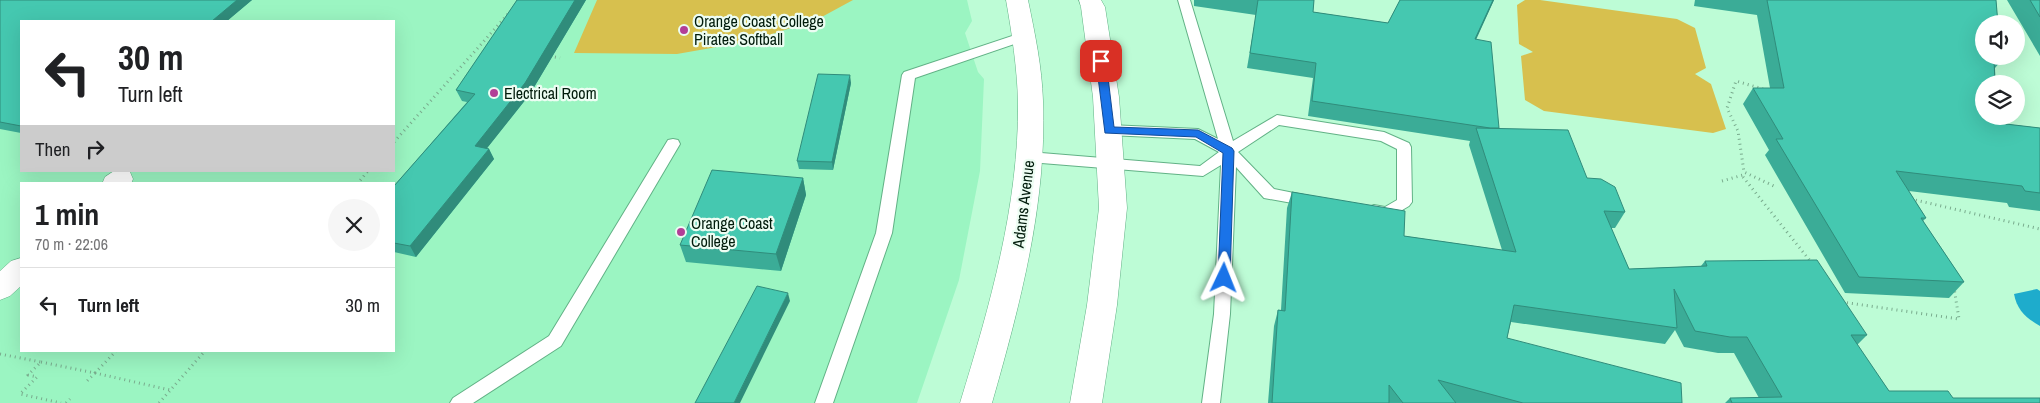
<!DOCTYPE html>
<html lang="en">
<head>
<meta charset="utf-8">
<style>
  :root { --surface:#fff; --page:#f6f6f6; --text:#202124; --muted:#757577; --line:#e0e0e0 }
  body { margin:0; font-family:"Archivo Narrow",sans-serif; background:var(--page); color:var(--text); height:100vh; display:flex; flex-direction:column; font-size:19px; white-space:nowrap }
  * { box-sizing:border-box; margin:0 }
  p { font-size:16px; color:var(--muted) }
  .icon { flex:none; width:28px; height:28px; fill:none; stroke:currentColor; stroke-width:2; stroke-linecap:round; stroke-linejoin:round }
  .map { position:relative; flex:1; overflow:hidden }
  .details { position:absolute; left:20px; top:182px; width:375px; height:170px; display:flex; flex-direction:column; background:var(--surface); border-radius:0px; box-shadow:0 5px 20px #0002 }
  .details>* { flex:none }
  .hud { position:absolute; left:20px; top:20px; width:375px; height:152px; border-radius:0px; box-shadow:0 5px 20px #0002; background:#fff; color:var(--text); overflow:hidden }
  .buttons { position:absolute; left:1975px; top:15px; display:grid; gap:10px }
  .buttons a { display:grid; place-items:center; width:50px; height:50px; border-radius:50%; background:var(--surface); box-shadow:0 5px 20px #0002; font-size:25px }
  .pin { position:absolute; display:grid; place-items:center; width:42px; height:42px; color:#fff; margin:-21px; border-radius:10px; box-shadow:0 2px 8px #0006 }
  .me { position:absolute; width:55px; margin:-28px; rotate:2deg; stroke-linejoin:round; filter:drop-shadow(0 0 4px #0008) }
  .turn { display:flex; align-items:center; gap:18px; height:105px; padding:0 15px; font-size:22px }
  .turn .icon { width:65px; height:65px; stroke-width:2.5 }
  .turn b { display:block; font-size:35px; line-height:42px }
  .then { display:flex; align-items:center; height:48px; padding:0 15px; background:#0003; gap:10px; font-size:19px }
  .round { display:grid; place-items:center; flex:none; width:52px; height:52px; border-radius:26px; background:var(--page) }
  .head { display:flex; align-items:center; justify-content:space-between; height:85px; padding:0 15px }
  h1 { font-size:30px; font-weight:700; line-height:38px }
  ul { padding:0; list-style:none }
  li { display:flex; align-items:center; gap:15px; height:75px; padding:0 15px; border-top:1px solid var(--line) }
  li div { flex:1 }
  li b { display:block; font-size:19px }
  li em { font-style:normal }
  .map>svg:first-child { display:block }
</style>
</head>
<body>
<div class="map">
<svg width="2040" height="403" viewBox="0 0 2040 403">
  <rect width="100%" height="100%" fill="#bdfcd6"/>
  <path fill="#9bf5c2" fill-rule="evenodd" d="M0,0H967L972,21L965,33L978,72L984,79L980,171L959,280L917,403H0ZM21,21H394V171H21ZM21,184H394V351H21Z"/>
  <path fill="#d7c04e" d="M597,0H853L818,19L751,41L677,54L574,53Z
    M1525,0H1540L1677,19L1695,28L1706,68L1695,74L1711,84L1726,129L1713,133L1544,111L1525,100L1521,56L1533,52L1519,44L1517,5Z"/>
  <path fill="#1eaccc" d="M2037,289L2040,291V326C2026,318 2017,310 2014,294Z"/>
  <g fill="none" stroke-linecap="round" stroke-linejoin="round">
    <defs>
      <path id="service" d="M1178,0H1190L1233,141L1277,115L1384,132L1409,143L1411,147L1412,202L1409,206L1387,219L1369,215L1366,211L1369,207L1374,205L1385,207L1397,200V149L1381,141L1279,125L1238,152L1274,189L1314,197L1316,201L1314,205L1309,206L1264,198L1236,167L1230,314L1220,403H1202L1214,314L1221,165L1203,176L1029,162L1024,161L1022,157L1024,153L1029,152L1200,166L1219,152L1195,139L1109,135L1104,133L1102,130L1104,127L1109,125L1198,129L1218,139Z
        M1024,32L1029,33L1030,36L1029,39L915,78L892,233L833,403H815L876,233L902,75L904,72Z
        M673,139L678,140L680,144L561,346L473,403H450L453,398L549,336L668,140Z"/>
      <path id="minor" d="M114,171L130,172L133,179L131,184H102L105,177Z
        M21,258V286L10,296L0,300V271L11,261Z"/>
      <path id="secondary" d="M1006,0H1028C1035,34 1042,67 1043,101C1047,204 1020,305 992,403H960C990,305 1019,205 1018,102C1017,67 1012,34 1006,0Z
        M1079,0H1101L1105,7L1119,97L1127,208L1117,305L1102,403H1070L1087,305L1099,208L1093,97L1081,7Z"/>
    </defs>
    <use href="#service" stroke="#62b286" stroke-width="2"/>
    <use href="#minor" stroke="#62b286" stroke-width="1"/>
    <use href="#secondary" stroke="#62b286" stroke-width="1"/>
    <path stroke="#79ab8d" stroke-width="3" stroke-dasharray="1 4" stroke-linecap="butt" d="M550,56L560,58
      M1763,89L1736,81L1727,108L1738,131L1744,172L1776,187
      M394,142L508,14
      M1743,177L1811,262
      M1722,181L1743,175
      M357,184L368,171
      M1911,199L2040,229
      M1842,302L1959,319L1954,288
      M0,354L41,362L28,375L37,377L20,394L61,403
      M41,362L95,373L86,382
      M95,373L170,390
      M95,373L116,351
      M66,403L70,399
      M159,403L205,351"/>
    <use href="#service" fill="#fff" fill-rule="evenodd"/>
    <use href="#minor" fill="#fff" fill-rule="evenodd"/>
    <use href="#secondary" fill="#fff" fill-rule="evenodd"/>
  </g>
  <path fill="#3bac97" d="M0,0H252L227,21H21V133L0,129Z
    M517,0H586L530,94L487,148L489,149L494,159L416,257L394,252V186L467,102L462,101L456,90Z
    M1194,0H1314L1313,12L1388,23L1400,0H1494L1476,40L1499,128L1587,178L1625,212L1615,228H1611L1629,269L1701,266L1705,261L1867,335L1857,345L1889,391L1953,398L2040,403H1725L1730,398H1759L1734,353H1718L1684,347L1675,330L1665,344L1511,322L1507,338L1682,403H1268L1274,326L1278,310H1281L1287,208L1292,192L1404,236L1502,250L1469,145L1470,141L1308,116L1313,78L1247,68L1256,15L1194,6Z
    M1695,0H1996L2001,61L1995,68L1997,123L2040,128V211L2009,207L2007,203L1909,191L1926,218L1923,221L1964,282L1949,298L1845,293L1765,155L1769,150L1743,104L1753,88H1770L1757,15L1694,6Z
    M2007,0H2040V56Z
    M851,83L833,170L799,169L797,161Z
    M803,178L806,195L781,271L686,262L680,245Z"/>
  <path fill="#308c7b" d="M237,0H252L227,21H212Z
    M575,0H586L530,94L480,157L475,146Z
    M1493,0H1494L1469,54L1475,39Z
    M850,75L851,83L833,170L832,162Z
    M489,149L494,159L416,257L410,246Z
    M803,178L806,195L781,271L776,254Z
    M788,293L790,301L740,403H734Z"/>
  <path fill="#45c8b0" stroke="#308c7b" d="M0,0H237L212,21H21V126L0,122Z
    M517,0H575L525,83L475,146L489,149L410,246L394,243V186L475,94L456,90Z
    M1258,0H1314L1313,12L1388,23L1400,0H1493L1475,39L1491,42L1499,128H1490L1312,101L1316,63L1250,53Z
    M1767,0H1996L1998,24H1984V56H2000L2001,61L1994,59L1995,84H1984V116H1997V123L2040,128V193L2025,191L2022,186L1896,171L1926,218H1921L1964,282L1859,277L1776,139H1783L1753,88H1784Z
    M2030,0H2040V17Z
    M818,74L850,75L832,162L797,161Z
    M1476,128L1568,130L1587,178L1601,179L1615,187L1625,212L1604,211L1629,269L1707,266L1705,261L1817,260L1867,335H1851L1889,391H1948L1953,398H2040V403H1732L1730,398L1782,397L1747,337H1730L1695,331L1674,289L1677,328L1514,305L1507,338L1681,383L1682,403H1523L1438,380L1456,403H1403L1389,385V403H1272L1278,310L1285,311L1292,192L1405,211L1404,236L1516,252Z
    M712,170L803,178L776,254L680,245Z
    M757,286L788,293L734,403H695Z"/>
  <path fill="#1a73e8" stroke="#114b97" d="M1101,58L1106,61L1114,127L1198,130L1232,148L1234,151L1230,278L1228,281H1219L1218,278L1223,153L1196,137L1105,133L1096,61Z"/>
  <g fill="#b23e97" stroke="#edfdf3" stroke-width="2">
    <circle cx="684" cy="30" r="5"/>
    <circle cx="494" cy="93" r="5"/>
    <circle cx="681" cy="232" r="5"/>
  </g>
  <g text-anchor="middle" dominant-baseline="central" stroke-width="4.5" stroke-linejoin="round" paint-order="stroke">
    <g font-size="16" fill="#001b0b" stroke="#edfdf3" text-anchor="start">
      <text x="694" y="21">Orange Coast College<tspan x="694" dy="18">Pirates Softball</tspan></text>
      <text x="504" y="93">Electrical Room</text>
      <text x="691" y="223">Orange Coast<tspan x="691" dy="18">College</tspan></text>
    </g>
    <g font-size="16" fill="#001b0b" stroke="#edfdf3">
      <text transform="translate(1023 204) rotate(-83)">Adams Avenue</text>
    </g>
  </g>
</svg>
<div class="buttons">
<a><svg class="icon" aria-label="sound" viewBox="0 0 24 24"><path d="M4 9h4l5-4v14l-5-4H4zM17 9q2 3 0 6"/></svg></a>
<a><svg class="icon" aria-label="layers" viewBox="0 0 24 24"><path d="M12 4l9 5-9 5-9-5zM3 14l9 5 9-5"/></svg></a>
</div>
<div class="pin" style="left:1101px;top:61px;background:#d93025"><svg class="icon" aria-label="arrive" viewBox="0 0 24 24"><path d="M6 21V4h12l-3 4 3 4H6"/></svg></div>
<svg class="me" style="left:1224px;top:278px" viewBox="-20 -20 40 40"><path d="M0-17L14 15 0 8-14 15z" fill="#1a73e8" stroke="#fff" stroke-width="4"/></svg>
<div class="hud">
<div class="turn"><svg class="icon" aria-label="left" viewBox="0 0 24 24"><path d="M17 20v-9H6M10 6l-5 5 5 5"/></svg><div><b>30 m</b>Turn left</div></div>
<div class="then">Then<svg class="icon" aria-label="right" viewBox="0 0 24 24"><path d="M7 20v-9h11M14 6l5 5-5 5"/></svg></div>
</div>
<section class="details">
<div class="head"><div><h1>1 min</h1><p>70 m · 22:06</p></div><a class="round"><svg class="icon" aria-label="close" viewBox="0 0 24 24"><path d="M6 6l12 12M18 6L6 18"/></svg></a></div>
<ul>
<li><svg class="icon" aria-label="left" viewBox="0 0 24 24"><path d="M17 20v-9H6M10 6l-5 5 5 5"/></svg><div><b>Turn left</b></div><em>30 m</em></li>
</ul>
</section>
</div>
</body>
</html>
